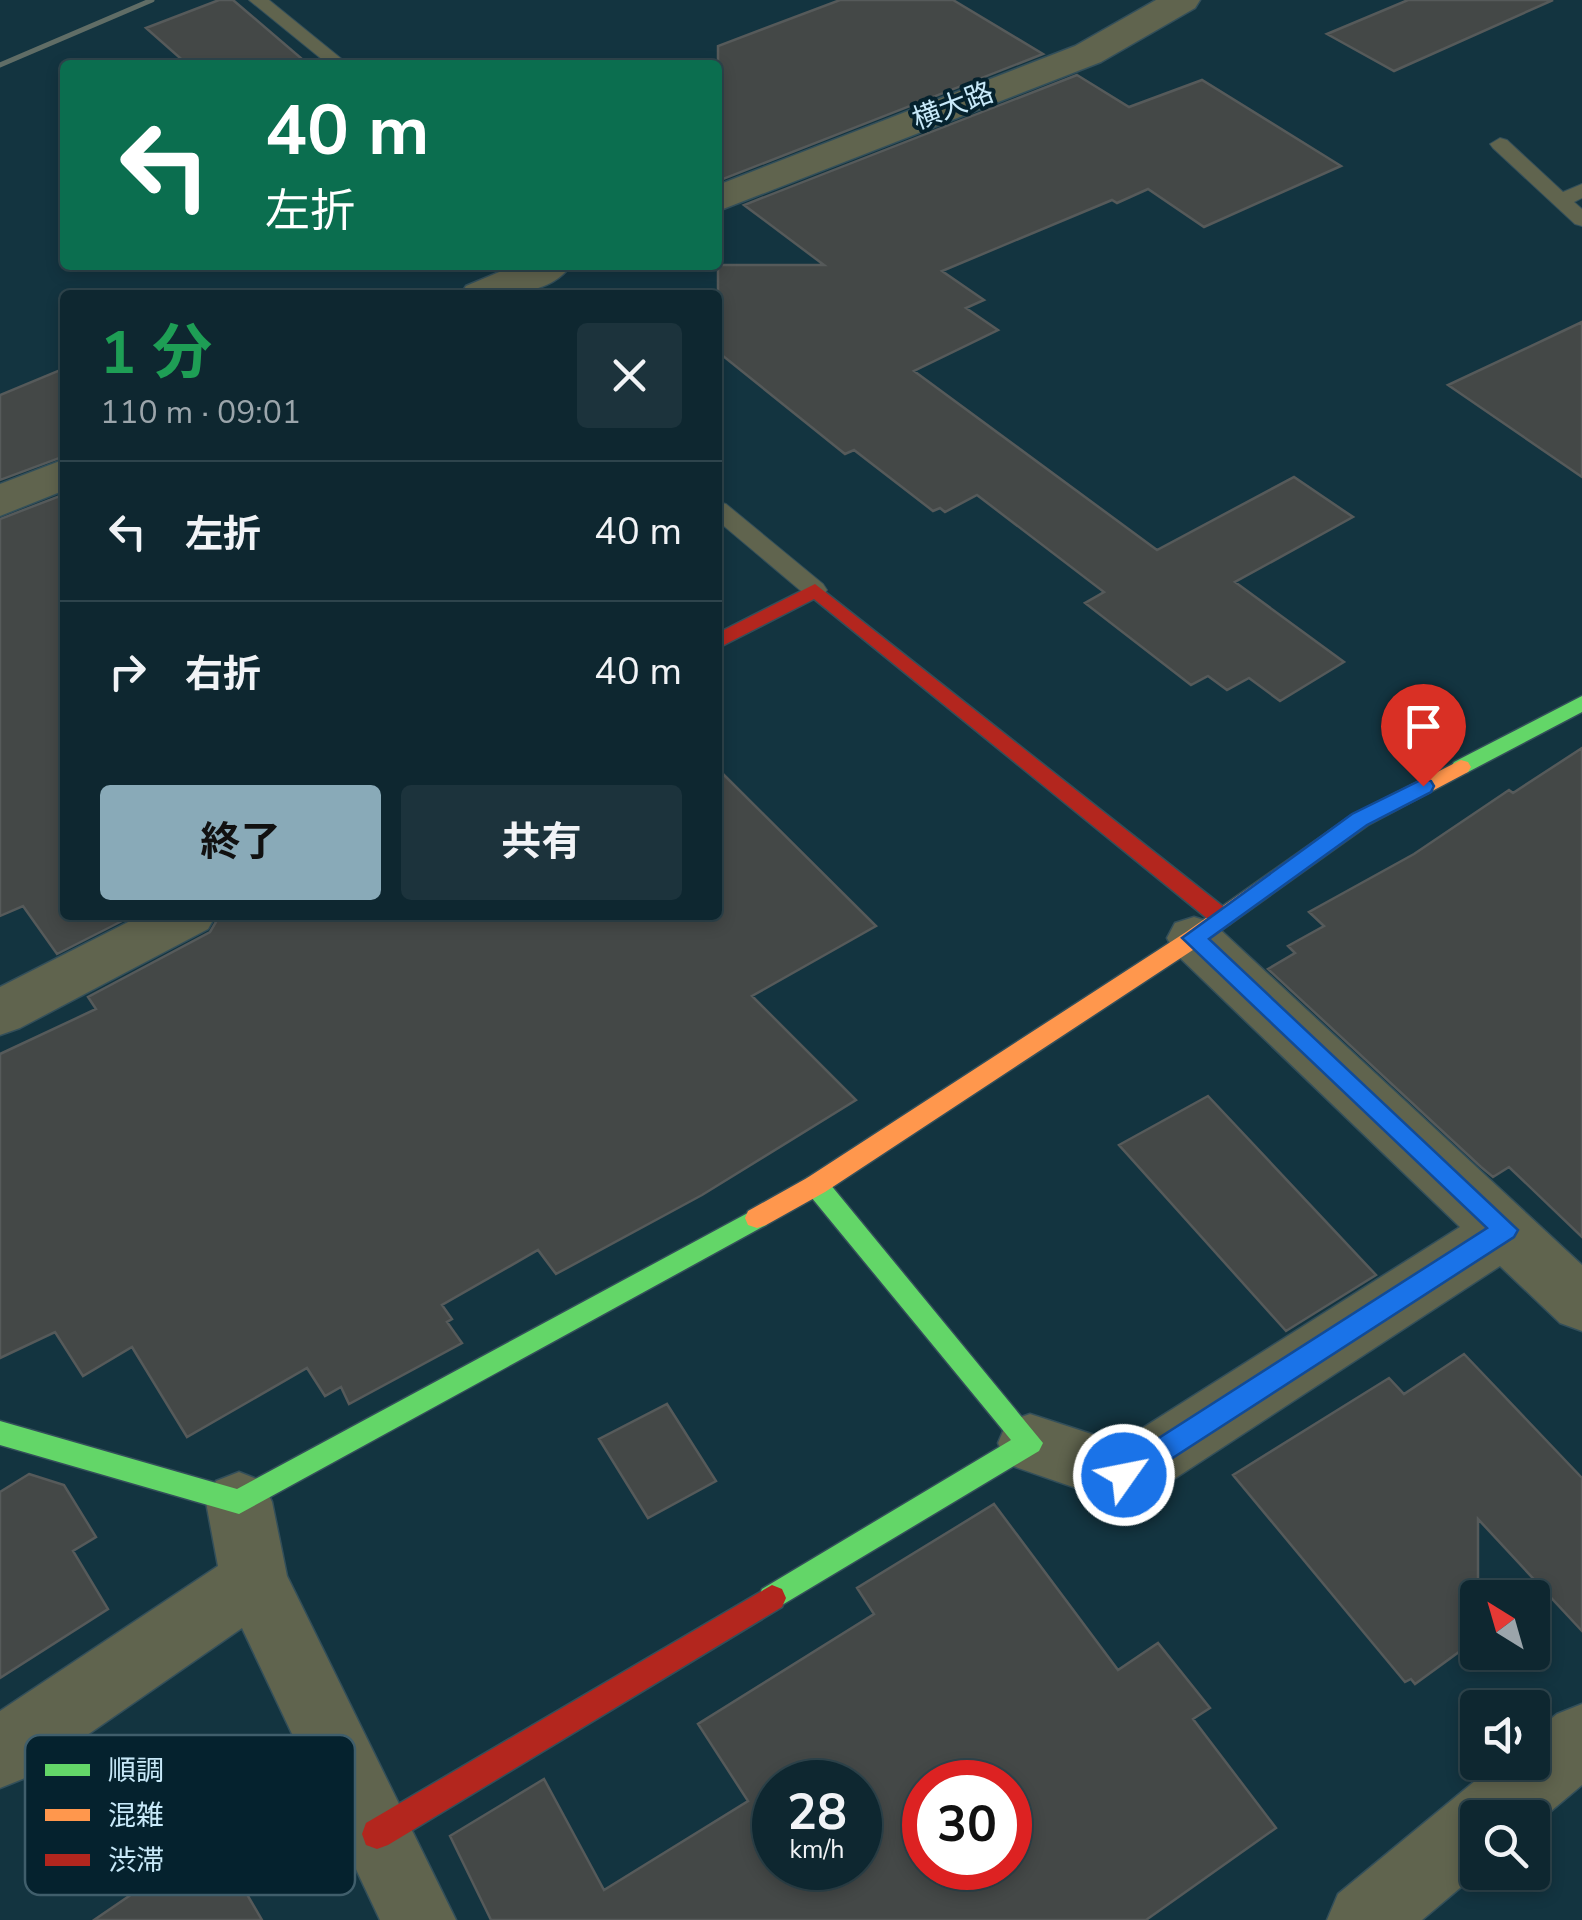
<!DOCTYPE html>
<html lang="ja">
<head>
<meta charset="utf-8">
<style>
  :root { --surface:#0e2730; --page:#1c333c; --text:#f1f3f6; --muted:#9ba5ab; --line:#2e444c; --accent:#89aab8 }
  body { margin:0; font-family:"Nunito Sans","Noto Sans JP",sans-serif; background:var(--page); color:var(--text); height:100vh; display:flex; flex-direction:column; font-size:38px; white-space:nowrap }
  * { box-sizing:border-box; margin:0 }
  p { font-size:32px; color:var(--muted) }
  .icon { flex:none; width:55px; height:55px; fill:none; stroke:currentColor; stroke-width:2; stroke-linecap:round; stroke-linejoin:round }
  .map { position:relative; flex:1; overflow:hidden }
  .details { position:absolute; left:60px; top:290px; width:662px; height:630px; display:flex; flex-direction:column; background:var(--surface); border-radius:10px; box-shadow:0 5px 15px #0003,0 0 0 2px var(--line) }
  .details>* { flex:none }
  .hud { position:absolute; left:60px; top:60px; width:662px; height:210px; border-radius:10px; box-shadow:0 5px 15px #0003,0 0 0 2px var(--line); background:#0b6e4f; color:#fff; overflow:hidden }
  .needle { width:65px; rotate:323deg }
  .fabs { position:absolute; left:1460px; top:1580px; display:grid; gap:20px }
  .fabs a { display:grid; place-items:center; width:90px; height:90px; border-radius:10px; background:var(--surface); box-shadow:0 5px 15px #0003,0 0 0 2px var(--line); font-size:50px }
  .speed { position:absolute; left:752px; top:1760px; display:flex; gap:20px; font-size:50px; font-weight:700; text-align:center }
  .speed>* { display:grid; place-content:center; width:130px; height:130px; border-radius:50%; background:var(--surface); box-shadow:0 5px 15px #0003,0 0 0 2px var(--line); line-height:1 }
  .speed small { font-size:25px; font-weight:400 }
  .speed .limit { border:15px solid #d22; background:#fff; color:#111 }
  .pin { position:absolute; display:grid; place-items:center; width:85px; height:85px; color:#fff; margin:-102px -42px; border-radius:50% 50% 50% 0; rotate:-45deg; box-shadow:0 0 10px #0007 }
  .pin .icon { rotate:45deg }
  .me { position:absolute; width:110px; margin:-55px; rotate:57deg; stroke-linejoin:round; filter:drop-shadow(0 0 8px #0008) }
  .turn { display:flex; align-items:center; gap:35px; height:210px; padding:0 40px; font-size:45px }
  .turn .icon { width:130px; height:130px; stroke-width:2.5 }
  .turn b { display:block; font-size:70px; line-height:85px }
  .round { display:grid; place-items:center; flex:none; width:105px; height:105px; border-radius:10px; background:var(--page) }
  .summary { display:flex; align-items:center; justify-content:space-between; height:170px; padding:0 40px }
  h1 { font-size:60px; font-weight:700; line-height:75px; color:#1e9e55 }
  .primary-button { display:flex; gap:20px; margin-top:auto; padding:20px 40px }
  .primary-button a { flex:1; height:115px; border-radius:10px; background:var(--accent); color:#111; font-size:40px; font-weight:700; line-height:115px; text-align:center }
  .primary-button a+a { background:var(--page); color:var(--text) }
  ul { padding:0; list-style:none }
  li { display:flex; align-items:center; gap:30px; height:140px; padding:0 40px; border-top:2px solid var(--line) }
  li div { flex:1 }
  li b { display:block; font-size:38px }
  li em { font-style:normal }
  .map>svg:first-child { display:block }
</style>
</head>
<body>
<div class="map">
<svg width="1582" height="1920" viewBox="0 0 1582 1920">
  <rect width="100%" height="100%" fill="#133440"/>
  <path fill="#444847" stroke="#565a5a" stroke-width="2.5" fill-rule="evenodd" d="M219,0H233L309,65H188L146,28Z
    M840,0H953L1043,54L718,181V46Z
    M1408,0H1553L1394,71L1327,34Z
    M1077,75L1129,107L1202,80L1341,166L1204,227L1148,189L1117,203L1112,200L942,271L984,300L966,308L998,330L914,371L1157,550L1294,477L1353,517L1235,582L1344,662L1280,701L1249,678L1227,690L1208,676L1191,685L1085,603L1104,592L977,495L945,512L940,508L933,511L854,450L845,454L718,352V265H824L744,205Z
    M1582,322V477L1448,385Z
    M65,368V456L0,480V395Z
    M65,494V915H134L57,954L23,906L0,916V519Z
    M1582,748V1237L1509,1167L1493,1177L1481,1167L1268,969L1295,953L1288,946L1324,926L1309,912L1414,854L1509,790L1513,793Z
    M718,769L876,926L752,996L856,1100L702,1195L556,1274L538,1250L442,1305L452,1319L447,1322L462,1343L349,1404L341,1387L325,1396L307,1368L187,1437L132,1347L83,1376L55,1332L0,1358V1054L96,1009L88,997L210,932L220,915H718Z
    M1208,1096L1376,1275L1286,1331L1119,1145Z
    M1464,1354L1582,1478V1631L1478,1519V1638L1415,1684L1411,1679L1405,1682L1233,1475L1389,1378L1404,1394Z
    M667,1404L716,1481L648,1518L599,1439Z
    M29,1474L64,1485L96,1537L73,1551L108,1609L0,1678V1492Z
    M994,1504L1118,1670L1158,1643L1210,1708L1193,1719L1276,1828L1146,1920H491L450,1836L544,1779L604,1890L748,1801L698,1724L874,1614L857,1588ZM775,1782H860V1868H775ZM925,1782H1010V1868H925Z
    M214,1838L262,1920H94Z"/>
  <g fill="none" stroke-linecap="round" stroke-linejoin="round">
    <defs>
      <path id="lane" d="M249,0H269L349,65H329Z
        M1500,138L1507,140L1563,192L1582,184V198L1574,202L1582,209V226L1575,224L1493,148L1490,144Z
        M718,502L726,504L823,584L827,590L823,596H807L718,521Z"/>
      <path id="street" d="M1156,0H1200L1195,8L1101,62L718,211V185L1075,46Z
        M516,265H571C549,298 495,295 460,295L466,286Z
        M65,459V490L0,516V484Z
        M142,915H216L208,929L20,1028L0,1035V987Z
        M1194,917L1213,923L1582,1265V1331L1560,1323L1500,1266L1148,1496L1125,1505L1007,1464L998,1443L1007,1422L1030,1414L1119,1443L1460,1227L1175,953L1167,938L1175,923Z
        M239,1472L262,1481L272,1502L287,1576L456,1920H380L242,1628L25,1778L0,1788V1711L218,1566L206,1502L216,1481Z
        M1582,1704V1785L1532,1827V1818H1478L1479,1872L1422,1920H1327L1338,1894L1498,1762H1532V1734L1557,1714Z"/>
      <path id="fast" d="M1582,696V712L1468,772L1461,774L1451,767L1454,762Z
        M816,1175L825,1178L1043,1443L1039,1451L772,1611L762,1607L758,1598L762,1589L1011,1440L807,1192L804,1185L807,1178Z
        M757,1208L766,1211L769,1218L766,1225L239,1514L0,1445V1421L237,1489Z"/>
      <path id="slow" d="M1461,760L1468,762L1471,767L1468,772L1368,825L1202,944L825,1192L766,1225L757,1228L748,1225L745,1218L748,1211L807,1178L1186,932L1352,815Z"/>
      <path id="jam" d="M815,584L1230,912L1233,918L1230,924H1214L814,599L718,648V633Z
        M772,1585L782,1589L786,1598L782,1607L388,1845L377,1849L366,1845L362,1834L366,1823Z"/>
    </defs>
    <use href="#lane" stroke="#334f5a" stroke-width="2"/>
    <use href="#street" stroke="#334f5a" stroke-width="3"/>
    <use href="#fast" stroke="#334f5a" stroke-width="3"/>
    <use href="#slow" stroke="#334f5a" stroke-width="3"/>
    <use href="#jam" stroke="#334f5a" stroke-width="3"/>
    <use href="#lane" fill="#60644e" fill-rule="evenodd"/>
    <use href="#street" fill="#60644e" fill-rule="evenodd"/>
    <use href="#fast" fill="#63d668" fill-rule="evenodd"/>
    <use href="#slow" fill="#ff974d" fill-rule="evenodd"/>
    <use href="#jam" fill="#b3261e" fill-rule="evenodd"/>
    <path stroke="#606d66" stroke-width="5" d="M0,65L152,0"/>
  </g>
  <path fill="#1a73e8" stroke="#114b97" stroke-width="2.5" d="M1423,779L1431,781L1434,786L1431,792L1367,825L1209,939L1518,1230L1514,1237L1134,1483L1124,1487L1115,1483L1111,1475L1115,1466L1487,1228L1182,938L1352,814Z"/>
  <g text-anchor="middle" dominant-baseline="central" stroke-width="8" stroke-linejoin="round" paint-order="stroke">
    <g font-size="28" fill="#c8e9f9" stroke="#05222e">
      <text transform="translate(953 106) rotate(-21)">横大路</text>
    </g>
  </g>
  <rect x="25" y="1735" width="330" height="160" rx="15" fill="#05222e" stroke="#405e6b" stroke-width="2.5"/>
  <rect x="45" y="1764" width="45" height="12" fill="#63d668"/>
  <rect x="45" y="1809" width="45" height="12" fill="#ff974d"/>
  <rect x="45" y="1854" width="45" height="12" fill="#b3261e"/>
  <g font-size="28" fill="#c8e9f9">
    <text x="108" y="1780">順調</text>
    <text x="108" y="1825">混雑</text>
    <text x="108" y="1870">渋滞</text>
  </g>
</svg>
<div class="fabs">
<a><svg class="needle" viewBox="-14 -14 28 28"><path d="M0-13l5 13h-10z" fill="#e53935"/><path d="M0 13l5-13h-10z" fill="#9ba5ab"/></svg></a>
<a><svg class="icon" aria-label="sound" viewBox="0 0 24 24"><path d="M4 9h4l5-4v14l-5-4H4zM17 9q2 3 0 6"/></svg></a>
<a><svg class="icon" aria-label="search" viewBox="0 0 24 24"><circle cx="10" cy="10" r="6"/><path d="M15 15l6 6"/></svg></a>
</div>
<div class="speed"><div>28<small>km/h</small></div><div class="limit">30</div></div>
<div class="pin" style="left:1423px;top:786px;background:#d93025"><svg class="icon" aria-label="arrive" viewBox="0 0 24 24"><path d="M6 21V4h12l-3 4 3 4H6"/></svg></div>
<svg class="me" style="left:1124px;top:1475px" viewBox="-20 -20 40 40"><circle r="17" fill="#1a73e8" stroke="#fff" stroke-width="3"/><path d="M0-11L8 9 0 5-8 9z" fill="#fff"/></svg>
<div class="hud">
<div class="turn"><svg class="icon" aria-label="left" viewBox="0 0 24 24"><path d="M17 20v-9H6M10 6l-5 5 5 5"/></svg><div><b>40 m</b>左折</div></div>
</div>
<section class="details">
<div class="summary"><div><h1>1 分</h1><p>110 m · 09:01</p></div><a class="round"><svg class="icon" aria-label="close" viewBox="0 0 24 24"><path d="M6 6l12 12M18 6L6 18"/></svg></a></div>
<ul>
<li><svg class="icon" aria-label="left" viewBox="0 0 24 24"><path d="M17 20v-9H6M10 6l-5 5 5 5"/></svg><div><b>左折</b></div><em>40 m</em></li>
<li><svg class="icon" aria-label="right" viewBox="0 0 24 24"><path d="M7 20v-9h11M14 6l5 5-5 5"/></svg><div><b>右折</b></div><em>40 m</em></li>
</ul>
<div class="primary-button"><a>終了</a><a>共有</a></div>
</section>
</div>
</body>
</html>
